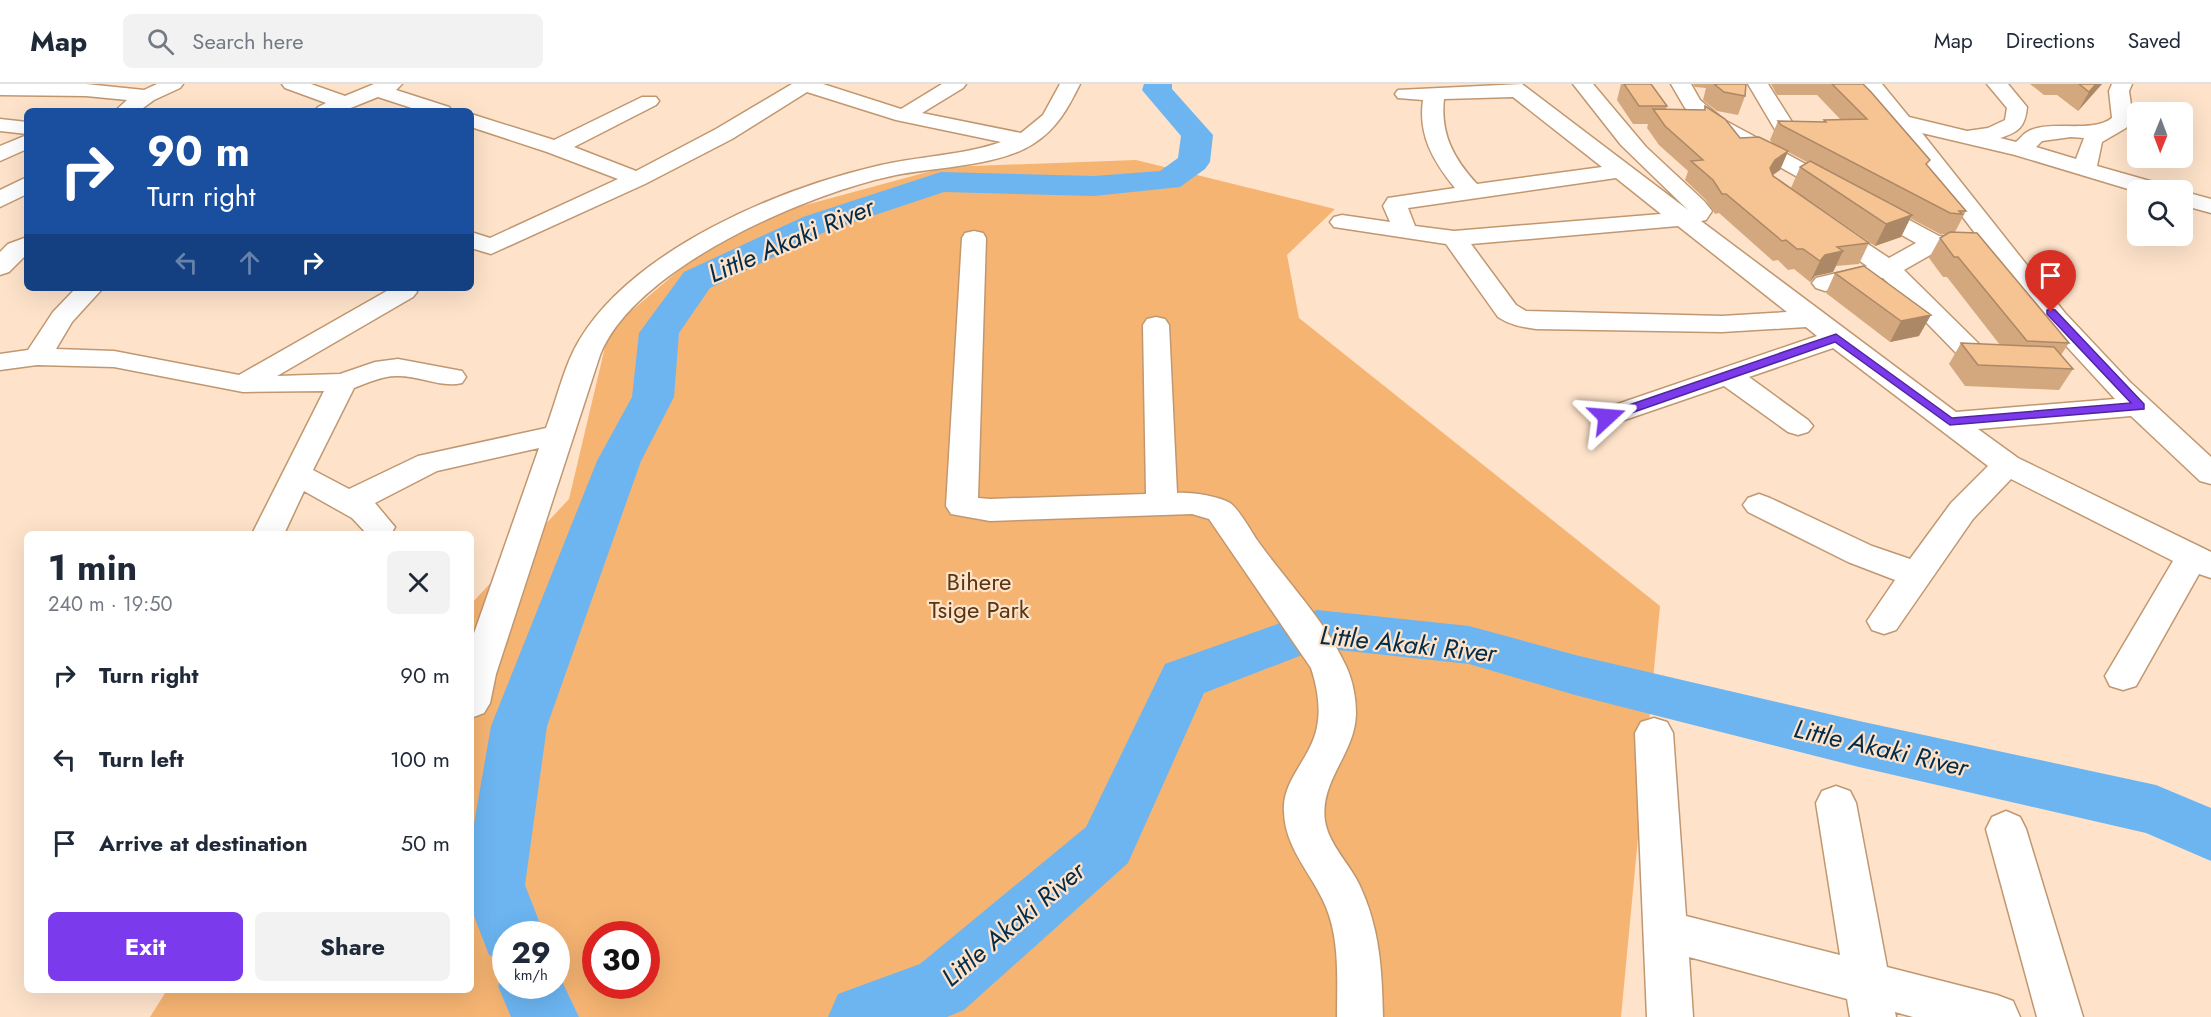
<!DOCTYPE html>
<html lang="en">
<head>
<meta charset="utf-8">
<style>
  :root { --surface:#fff; --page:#f2f2f3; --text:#1f2937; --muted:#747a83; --line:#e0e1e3; --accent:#7c3aed }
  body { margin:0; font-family:Jost,sans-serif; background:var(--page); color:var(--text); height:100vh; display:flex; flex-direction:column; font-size:22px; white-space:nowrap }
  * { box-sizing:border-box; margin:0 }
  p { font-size:20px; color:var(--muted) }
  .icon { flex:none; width:33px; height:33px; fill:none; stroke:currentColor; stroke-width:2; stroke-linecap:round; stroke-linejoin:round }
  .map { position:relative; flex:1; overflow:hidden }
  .side { position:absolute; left:24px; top:447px; width:450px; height:462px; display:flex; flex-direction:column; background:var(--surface); border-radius:9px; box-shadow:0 6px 24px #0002 }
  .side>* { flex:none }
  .banner { position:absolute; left:24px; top:24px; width:450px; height:183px; border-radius:9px; box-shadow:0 6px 24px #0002; background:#1a4fa0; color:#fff; overflow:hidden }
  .needle { width:39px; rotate:181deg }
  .tools { position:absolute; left:2127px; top:18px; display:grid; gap:12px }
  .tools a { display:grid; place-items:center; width:66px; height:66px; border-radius:9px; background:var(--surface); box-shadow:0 6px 24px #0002; font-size:30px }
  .speed { position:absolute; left:492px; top:837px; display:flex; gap:12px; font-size:30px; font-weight:700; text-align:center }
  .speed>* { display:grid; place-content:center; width:78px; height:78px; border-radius:50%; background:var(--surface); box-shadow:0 6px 24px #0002; line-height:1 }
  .speed small { font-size:15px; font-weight:400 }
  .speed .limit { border:9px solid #d22; background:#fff; color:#111 }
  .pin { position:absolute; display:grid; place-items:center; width:51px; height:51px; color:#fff; margin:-62px -26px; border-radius:50% 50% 50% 0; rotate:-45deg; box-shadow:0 0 6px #0007 }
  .pin .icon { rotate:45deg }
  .me { position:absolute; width:66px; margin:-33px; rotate:71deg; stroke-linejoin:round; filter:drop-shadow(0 0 4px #0008) }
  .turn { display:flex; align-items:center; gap:21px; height:126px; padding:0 24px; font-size:27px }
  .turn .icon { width:78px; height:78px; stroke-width:2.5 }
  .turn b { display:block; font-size:42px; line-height:51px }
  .lanes { display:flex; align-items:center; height:57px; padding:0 24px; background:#0003; justify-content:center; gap:30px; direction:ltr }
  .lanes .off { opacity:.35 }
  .round { display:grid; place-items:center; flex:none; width:63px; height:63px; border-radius:9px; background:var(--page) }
  .overview { display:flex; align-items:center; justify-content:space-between; height:102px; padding:0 24px }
  h1 { font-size:36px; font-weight:700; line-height:45px }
  .cta { display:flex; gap:12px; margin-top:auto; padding:12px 24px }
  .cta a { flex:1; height:69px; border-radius:9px; background:var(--accent); color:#fff; font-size:24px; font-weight:700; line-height:69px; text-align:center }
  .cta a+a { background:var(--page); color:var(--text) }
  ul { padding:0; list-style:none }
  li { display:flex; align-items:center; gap:18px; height:84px; padding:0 24px }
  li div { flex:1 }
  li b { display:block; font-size:22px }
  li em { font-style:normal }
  header { display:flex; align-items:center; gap:36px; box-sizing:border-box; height:84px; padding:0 30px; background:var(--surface); border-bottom:2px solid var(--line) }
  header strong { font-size:28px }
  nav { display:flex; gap:33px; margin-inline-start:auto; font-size:21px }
  .search { width:420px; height:54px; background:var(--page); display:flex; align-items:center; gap:15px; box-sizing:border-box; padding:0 21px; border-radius:9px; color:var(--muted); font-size:22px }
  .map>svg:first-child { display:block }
</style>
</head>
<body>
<header>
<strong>Map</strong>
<div class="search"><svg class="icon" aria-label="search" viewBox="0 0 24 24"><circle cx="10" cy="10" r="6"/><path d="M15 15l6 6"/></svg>Search here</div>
<nav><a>Map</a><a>Directions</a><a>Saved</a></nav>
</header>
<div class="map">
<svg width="2211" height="933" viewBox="0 0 2211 933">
  <rect width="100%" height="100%" fill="#fee3ca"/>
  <path fill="#f5b472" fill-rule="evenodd" d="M1136,76L1335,125L1287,171L1299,234L1660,522L1621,933H150L167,906H471V520L569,415L609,246L732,141L946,83ZM506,850H556V902H506ZM596,850H646V902H596Z"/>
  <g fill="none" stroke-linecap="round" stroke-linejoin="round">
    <path fill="#6cb5f1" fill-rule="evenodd" d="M1144,0H1172V5L1213,51L1210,78L1205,85L1180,103L1094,112L944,108L827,147L710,204L679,249L674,313L641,377L547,642L525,801L544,850H506V877L489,871L471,824V757L491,642L597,377L632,313L639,249L684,188L803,133L941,88L1094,92L1160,87L1178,74L1181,52L1147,12L1142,6Z
      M1317,526L1469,542L1575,571L1859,637L2156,701L2211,724V777L2146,749L1859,683L1575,611L1469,580L1320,564L1204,609L1128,779L964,926L947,933H828L838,910L920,880L1086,743L1165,580Z
      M506,885V902H556V885L579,933H511L498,902Z"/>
    <defs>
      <path id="minor" d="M0,0H86L144,6L157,0H183L180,4L154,16L139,27H115L127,16L86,12L0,11Z
        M282,0H311L345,12L374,0H402L396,6L449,23L452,27H421L378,13L343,27H315L318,23L326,19L285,4Z
        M792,0H823L901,25L942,0H966L963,4L922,29L1021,49L1043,31L1060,0H1080C1068,24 1057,45 1033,60C999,82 936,83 896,91C808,109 635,183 600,271L496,590L490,619L484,629L471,634V558L539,364L437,387L375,419L395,443L391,450H367L352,434L304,407L284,450H252L324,307L243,308L114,283L37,281L0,286V270L28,266L53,228L76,204H103L72,238L56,265L114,267L239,291L392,204H414L417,208L413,213L277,292L340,290L375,278L398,275L462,287L466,293L462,299C440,304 418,291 396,292C382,292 367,299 354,304L313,386L349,405L418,372L546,344C557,315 564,281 580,255C635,165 778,105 877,82C918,72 961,72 1001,58L896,36L807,8L732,55L645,100L491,170L471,164V148L490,154L618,95L547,68L471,43V30L554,56L642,13H656L659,17L656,21L574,63L636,87L716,45Z
        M1522,0L1688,126L1621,61L1573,0H1593L1646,63L1704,117L1712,127L1706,136L1701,137L1956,328L2115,315L2047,241L1987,165L1939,166L1904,186L1980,261L1984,267L1980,273L1970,275L1960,273L1883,194L1825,207L1816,204L1812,199L1816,194L1867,182L1820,149L1816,144L1820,139L1828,137L1836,139L1889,174L1916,159L1710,44L1685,24L1671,0H1691L1700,16L1724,36L1939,152L1978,153L1861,0H1882L1909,33L1967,47L1988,44L2005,36L2007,24L1987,0H2008L2027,23C2025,43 2019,48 2000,54L2016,58C2020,55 2023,50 2027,48C2048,35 2092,50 2112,34L2109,7L2112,0H2132L2129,7L2133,35L2126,44L2102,58L2097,82L2164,101L2167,106L2138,108L2015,71L1922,49L2065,229L2130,298L2211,373V400L2200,397L2131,332L1978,345L2018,374L2211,468V494L2199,490L2136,602L2123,606L2110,602L2105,592L2173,477L2011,395L1973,435L1896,546L1884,550L1872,546L1867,537L1895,496L1848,478L1748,428L1743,421L1748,414L1759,410L1770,414L1872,462L1910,475L1951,419L1988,382L1833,264L1749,293L1808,336L1813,342L1808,348L1798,351L1788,348L1724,302L1607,342L1597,339L1592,333L1597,327L1817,252L1806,243L1722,248L1536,245C1522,243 1510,241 1498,233L1446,160L1334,143L1330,138L1334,133L1342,131L1390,138L1383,122L1388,114L1455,104C1433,77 1418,51 1423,16L1398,14L1395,10L1398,6ZM1513,13L1602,83L1477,100C1454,75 1440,50 1444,15ZM2071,53L2084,54L2076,75L2036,63L2042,57ZM1616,94L1661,130L1454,147L1415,142L1408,124ZM1678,142L1787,228L1722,232L1526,227L1516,221L1471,160Z
        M1748,0H1768L1799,49L1796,54L1788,55L1780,54Z
        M0,35L27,38V50L0,47Z
        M27,51V65L0,77V62Z
        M27,93V110L0,123V106Z
        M2182,107L2211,115V129L2182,121Z
        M974,147L983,149L986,154L978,414L990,415L1146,410L1143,241L1147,235L1156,233L1165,235L1169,241L1177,409C1191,408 1218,412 1230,419C1238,424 1251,447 1257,456C1286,497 1325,536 1346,582C1353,597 1356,614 1356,630C1355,670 1319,697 1325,737C1329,761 1349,779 1359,800C1380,844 1382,886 1383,933H1337C1337,897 1340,857 1326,823C1313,791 1285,765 1284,728C1282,702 1301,683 1311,661C1323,637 1319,608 1311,584L1209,435L1192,430L990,437L951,430L946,422L962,154L965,149Z
        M27,153V170L9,188L0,191V168L8,160Z
        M1654,634L1667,638L1673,649L1686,832L1840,871L1816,719L1822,707L1836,702L1850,707L1856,719L1887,883L1997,911L2013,917L2020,933H1913L1895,928L1896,933H1850L1847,915L1689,873L1693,933H1647L1635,649L1641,638Z
        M2006,727L2020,733L2026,745L2083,933H2037L1986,745L1992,733Z"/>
    </defs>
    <use href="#minor" stroke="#c19770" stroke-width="3"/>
    <use href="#minor" fill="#fff" fill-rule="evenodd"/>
  </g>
  <path fill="#d4a87e" d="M1621,0H1669H1651L1667,22L1666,25L1704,26L1705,22L1740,54L1773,60L1770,56L1778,37L1823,38L1824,36L1840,35L1817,11H1777L1771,0H1863L1927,82L1966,127L1955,148H1952L2069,259L2061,271L2073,285L2059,306L1965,302L1949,280L1961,259L2000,261L1947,193H1943L1929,174L1940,154L1947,150H1940L1910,134L1901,153L1875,162L1791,104L1800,83L1807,78L1788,68L1780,86L1773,91L1869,159L1859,180L1836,182L1833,188L1815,192L1810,198L1794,185L1788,186L1778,176L1773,177L1719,129L1715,130L1706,116L1685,96L1688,87L1659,61L1647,44L1648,40H1633L1617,16Z
    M1693,0H1746L1745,12L1738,31L1717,27L1703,16L1706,4L1695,3Z
    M2030,0H2102L2078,27L2057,11H2044Z
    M1864,182L1919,252L1890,258L1826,209L1835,189Z"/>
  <path fill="#ac8866" d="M2096,0H2102L2078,27L2089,8Z
    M1788,67L1780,86L1767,95L1770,84L1775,76Z
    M1912,131L1901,153L1875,162L1886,140Z
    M1843,167L1833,188L1815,192L1810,198L1820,177L1825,171Z
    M1931,231L1919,252L1890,258L1901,237Z"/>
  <path fill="#f6c392" stroke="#ac8866" stroke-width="1.5" d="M1624,0H1651L1667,22H1639Z
    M1714,0H1746L1745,12L1724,8Z
    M1832,0H1863L1871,8L1930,76L1926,80L1966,127H1959L1962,130L1950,129L1781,41L1778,37L1826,38L1824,36L1867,35Z
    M2079,0H2096L2089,8Z
    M1705,22L1725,35L1740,54L1759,53L1788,67L1775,76L1770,84L1773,92L1869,159L1837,163L1843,167L1825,171L1820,177L1803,165H1797L1786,156L1782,157L1726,110H1722L1713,96L1691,77L1703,76L1665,42L1653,25L1705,26Z
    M1810,77L1912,131L1886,140L1800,83Z
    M1950,148L1977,149L2069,259L2027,257L1958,173H1954L1940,154Z
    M1864,182L1931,231L1901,237L1835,189Z
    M1961,259L2054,263L2073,285L1978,281Z"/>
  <path fill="#7c3aed" stroke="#51269a" stroke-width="1.5" d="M2051,225L2055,226L2144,320V325L1950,341L1835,258L1611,336L1607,337L1601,333L1603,330L1836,250L1952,334L2131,319L2047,230V226Z"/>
  <g text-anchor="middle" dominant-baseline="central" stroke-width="4.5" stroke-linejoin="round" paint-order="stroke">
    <g font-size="24" fill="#573611" stroke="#fee3ca">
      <text x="979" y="497">Bihere<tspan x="979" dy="28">Tsige Park</tspan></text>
    </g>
    <g font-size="26" font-style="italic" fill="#022c49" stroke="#fee3ca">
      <text transform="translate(791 156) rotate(-23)">Little Akaki River</text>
      <text transform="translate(1408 560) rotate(6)">Little Akaki River</text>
      <text transform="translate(1881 664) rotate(13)">Little Akaki River</text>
      <text transform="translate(1013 840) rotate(-40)">Little Akaki River</text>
    </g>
  </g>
</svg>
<div class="tools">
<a><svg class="needle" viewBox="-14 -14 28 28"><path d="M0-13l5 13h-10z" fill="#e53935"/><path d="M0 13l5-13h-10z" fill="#747a83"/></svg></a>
<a><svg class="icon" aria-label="search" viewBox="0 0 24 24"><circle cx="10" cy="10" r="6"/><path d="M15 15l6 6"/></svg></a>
</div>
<div class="speed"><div>29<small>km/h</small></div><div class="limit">30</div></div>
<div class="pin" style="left:2051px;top:228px;background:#d93025"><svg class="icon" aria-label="arrive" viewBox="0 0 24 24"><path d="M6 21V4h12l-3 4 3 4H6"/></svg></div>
<svg class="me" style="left:1607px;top:333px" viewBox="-20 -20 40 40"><path d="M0-17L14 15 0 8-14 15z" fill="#7c3aed" stroke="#fff" stroke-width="4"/></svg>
<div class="banner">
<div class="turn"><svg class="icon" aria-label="right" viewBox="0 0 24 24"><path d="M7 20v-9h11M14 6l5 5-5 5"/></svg><div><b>90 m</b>Turn right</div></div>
<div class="lanes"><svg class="icon off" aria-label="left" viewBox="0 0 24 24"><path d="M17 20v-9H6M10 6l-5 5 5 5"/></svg><svg class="icon off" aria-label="ahead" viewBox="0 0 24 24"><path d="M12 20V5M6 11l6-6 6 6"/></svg><svg class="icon" aria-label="right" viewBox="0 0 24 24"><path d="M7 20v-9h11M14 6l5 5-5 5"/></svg></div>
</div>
<section class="side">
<div class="overview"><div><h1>1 min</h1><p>240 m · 19:50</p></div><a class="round"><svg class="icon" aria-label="close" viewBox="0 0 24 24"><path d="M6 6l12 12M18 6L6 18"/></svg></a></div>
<ul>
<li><svg class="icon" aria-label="right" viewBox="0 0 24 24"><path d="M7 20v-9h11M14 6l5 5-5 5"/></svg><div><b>Turn right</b></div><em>90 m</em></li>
<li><svg class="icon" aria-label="left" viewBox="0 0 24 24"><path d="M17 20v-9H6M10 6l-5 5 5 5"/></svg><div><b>Turn left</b></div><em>100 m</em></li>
<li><svg class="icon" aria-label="arrive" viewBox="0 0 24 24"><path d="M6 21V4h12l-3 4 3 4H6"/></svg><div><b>Arrive at destination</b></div><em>50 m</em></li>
</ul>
<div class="cta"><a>Exit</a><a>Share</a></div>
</section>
</div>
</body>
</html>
